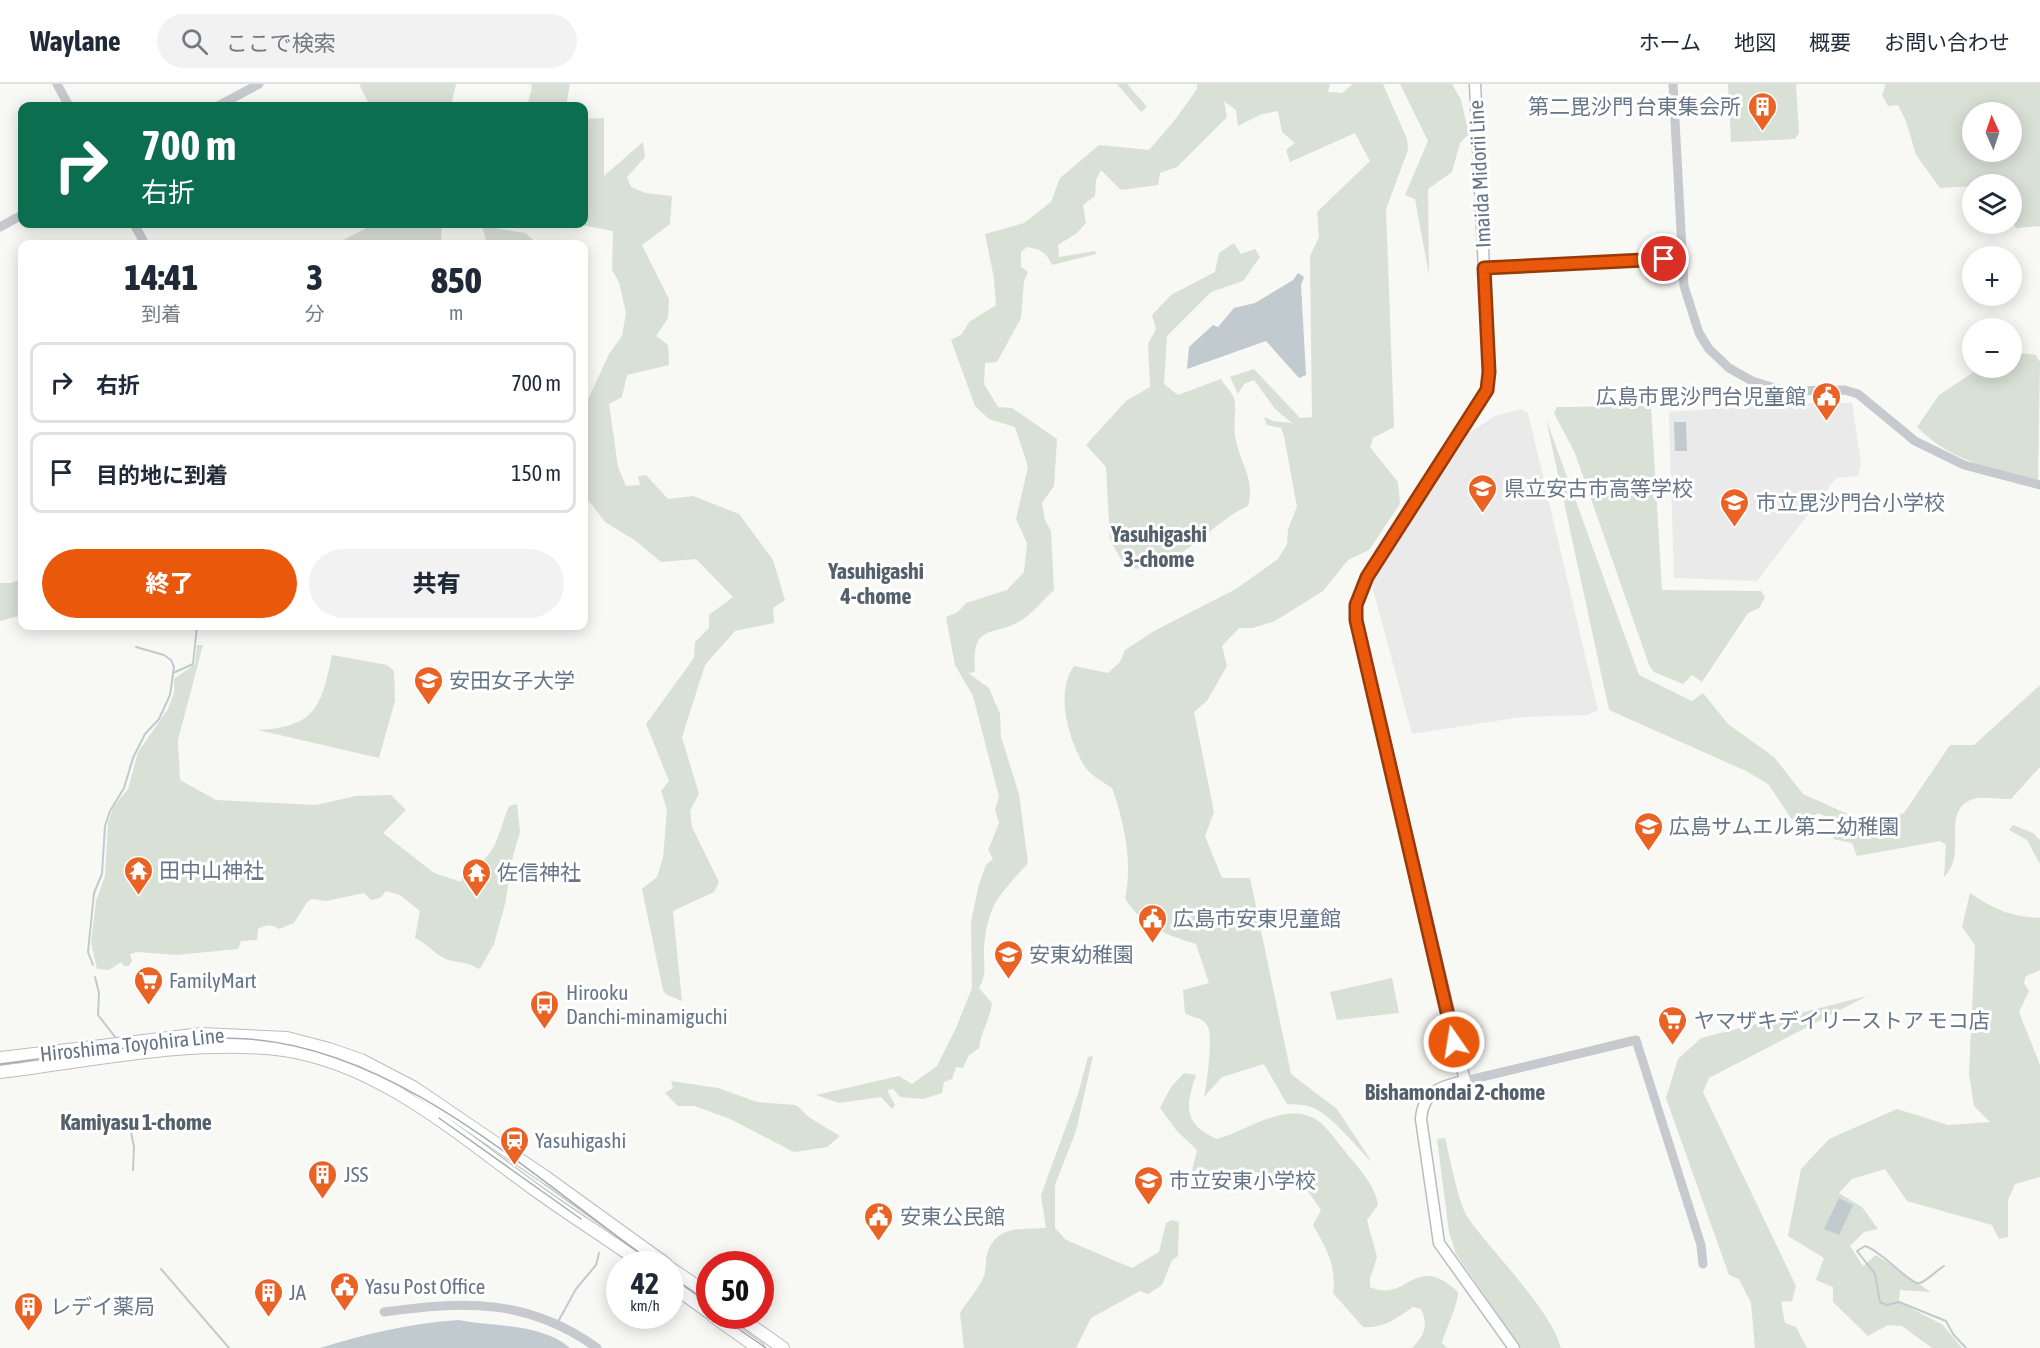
<!DOCTYPE html>
<html lang="ja">
<head>
<meta charset="utf-8">
<style>
  :root { --surface:#fff; --page:#f2f2f3; --text:#1f2937; --muted:#747a83; --line:#e0e1e3; --accent:#ea580c }
  body { margin:0; font-family:"Asap Condensed","Noto Sans JP",sans-serif; background:var(--page); color:var(--text); height:100vh; display:flex; flex-direction:column; font-size:22px; white-space:nowrap }
  * { box-sizing:border-box; margin:0 }
  p { font-size:20px; color:var(--muted) }
  .icon { flex:none; width:33px; height:33px; fill:none; stroke:currentColor; stroke-width:2; stroke-linecap:round; stroke-linejoin:round }
  .map { position:relative; flex:1; overflow:hidden }
  .panel { position:absolute; left:18px; top:156px; width:570px; height:390px; display:flex; flex-direction:column; background:var(--surface); border-radius:12px; box-shadow:0 3px 15px #0003 }
  .panel>* { flex:none }
  .top-card { position:absolute; left:18px; top:18px; width:570px; height:126px; border-radius:12px; box-shadow:0 3px 15px #0003; background:#0b6e4f; color:#fff; overflow:hidden }
  .needle { width:39px; rotate:357deg }
  .buttons { position:absolute; left:1962px; top:18px; display:grid; gap:12px }
  .buttons a { display:grid; place-items:center; width:60px; height:60px; border-radius:50%; background:var(--surface); box-shadow:0 3px 15px #0003; font-size:30px }
  .speed { position:absolute; left:606px; top:1167px; display:flex; gap:12px; font-size:30px; font-weight:700; text-align:center }
  .speed>* { display:grid; place-content:center; width:78px; height:78px; border-radius:50%; background:var(--surface); box-shadow:0 3px 15px #0003; line-height:1 }
  .speed small { font-size:15px; font-weight:400 }
  .speed .limit { border:9px solid #d22; background:#fff; color:#111 }
  .pin { position:absolute; display:grid; place-items:center; width:51px; height:51px; color:#fff; margin:-26px; border:3px solid #fff; border-radius:50%; box-shadow:0 2px 6px #0007 }
  .me { position:absolute; width:66px; margin:-33px; rotate:347deg; stroke-linejoin:round; filter:drop-shadow(0 0 4px #0008) }
  .turn { display:flex; align-items:center; gap:21px; height:126px; padding:0 24px; font-size:27px }
  .turn .icon { width:78px; height:78px; stroke-width:2.5 }
  .turn b { display:block; font-size:42px; line-height:51px }
  .eta { display:flex; justify-content:space-evenly; align-items:center; height:102px; text-align:center }
  .eta b { font-size:36px; font-weight:800; line-height:42px }
  .action { display:flex; gap:12px; margin-top:auto; padding:12px 24px }
  .action a { flex:1; height:69px; border-radius:36px; background:var(--accent); color:#fff; font-size:24px; font-weight:800; line-height:69px; text-align:center }
  .action a+a { background:var(--page); color:var(--text) }
  ul { padding:0; list-style:none }
  li { display:flex; align-items:center; gap:18px; height:81px; margin:0 12px 9px; padding:0 12px; border:3px solid var(--line); border-radius:12px }
  li div { flex:1 }
  li b { display:block; font-size:22px }
  li em { font-style:normal }
  header { display:flex; align-items:center; gap:36px; box-sizing:border-box; height:84px; padding:0 30px; background:var(--surface); border-bottom:2px solid var(--line) }
  header strong { font-size:28px }
  nav { display:flex; gap:33px; margin-inline-start:auto; font-size:21px }
  .search { width:420px; height:54px; background:var(--page); display:flex; align-items:center; gap:15px; box-sizing:border-box; padding:0 21px; border-radius:33px; color:var(--muted); font-size:22px }
  .map>svg:first-child { display:block }
</style>
</head>
<body>
<header>
<strong>Waylane</strong>
<div class="search"><svg class="icon" aria-label="search" viewBox="0 0 24 24"><circle cx="10" cy="10" r="6"/><path d="M15 15l6 6"/></svg>ここで検索</div>
<nav><a>ホーム</a><a>地図</a><a>概要</a><a>お問い合わせ</a></nav>
</header>
<div class="map">
<svg width="2040" height="1264" viewBox="0 0 2040 1264">
  <rect width="100%" height="100%" fill="#f8f8f5"/>
  <path fill="#e9eae9" d="M1753,313L1777,319H1852L1861,380L1858,392L1836,394L1757,497L1674,494L1669,328L1712,325L1715,320L1740,319Z
    M1521,325L1528,329L1598,626L1588,631L1521,633L1412,650L1371,498L1469,349L1495,332Z"/>
  <path fill="#d9e0d6" fill-rule="evenodd" d="M359,0H456L451,22H370Z
    M531,0H570L566,22H527L532,4Z
    M1117,0H1127L1147,23L1141,28Z
    M1197,0H1330L1328,8L1342,9L1353,0H1383L1407,55L1408,66L1386,125L1394,343L1373,354L1370,363L1398,398L1400,420L1369,466L1348,476L1323,507L1275,537L1252,544H1239L1222,562L1227,582L1207,617L1194,628L1214,728L1205,752L1222,794H1250L1291,990L1337,1025L1372,1078C1356,1063 1330,1029 1311,1023C1304,1020 1295,1021 1287,1020L1264,980L1222,993L1204,1013C1207,1000 1213,953 1208,943C1203,932 1193,935 1185,929L1183,906L1209,899L1196,860C1167,851 1142,843 1125,814C1133,781 1124,736 1112,704C1101,697 1090,691 1083,680C1068,653 1055,609 1074,582L1108,589L1120,578L1125,566L1154,547L1236,505L1278,475L1287,460L1288,445L1297,423L1284,352L1281,344L1267,341L1264,333L1273,337L1292,339L1275,325L1254,296L1244,300L1238,310L1230,293L1254,285L1300,334L1312,333L1310,172L1319,153L1317,128L1370,77L1355,49L1290,78L1286,66L1295,59L1282,48L1278,27L1262,30L1238,42L1236,26L1224,17L1227,33L1177,83L1160,89L1158,101L1121,106L1101,86L1096,96L1095,112L1083,121L1086,139L1077,149L1058,161L1059,173L1095,167L1096,170L1052,181C1046,168 1041,165 1027,163L1021,168V183L1028,188L1024,197L1021,234L997,278L985,279L984,300L998,323L1012,324L1057,355L1054,402L1042,419L1045,436L1051,447L1054,506C1044,515 1034,528 1022,536C992,554 971,537 975,588L968,589L989,604L1000,630L1001,653L1019,710L1028,779C999,812 988,819 984,864C983,882 988,887 979,904L992,919C990,936 981,947 979,964L969,971L963,984L956,983L952,995L944,998L942,1009L923,1015L900,1013L893,1005L887,1006L895,1021L892,1025L881,1013L839,1019L816,1011L899,992L912,1000L937,982L956,944L972,904L971,838L979,800L986,781L993,775L988,766L999,739L995,726L999,713L973,612L955,581L946,533L958,528L966,519L1007,506L1024,488L1027,459L1016,435L1028,383L1015,343L989,335L975,322L951,256L962,250L969,238L996,221L994,194L985,150L1024,139L1051,118L1060,94L1099,61L1149,66L1174,37L1197,5Z
    M1400,0H1452L1461,16L1469,50L1460,59L1452,88L1428,105L1429,191L1415,115L1405,111L1428,57Z
    M1728,0H1796L1799,49L1795,55L1731,58Z
    M1886,0H2040V142L2016,144L2012,138V100L1940,104L1916,71L1906,37L1898,21L1888,22L1882,11ZM1972,28H2012V68H1972Z
    M604,34V92L643,58L645,73L627,93L631,103L646,109L672,112L670,140L642,161L669,215L668,234L656,252L668,261L669,281L627,291L622,313L609,320L618,383L626,402L640,401L638,392L646,391L668,415L693,412L739,430L773,476L785,516L773,524L774,539L735,547L705,581L682,653L699,710L690,727L692,743L719,798L714,808L673,827L682,917L667,911L663,906L642,805L657,793L663,774L667,726L661,707L669,697L646,640L694,574L695,558L709,544V531L733,513L696,475L661,478L636,457L605,438L586,413L584,404V324L609,270L622,252L626,229L619,198L612,186L613,147L577,140H584V35Z
    M374,140H442L441,160H336Z
    M482,142L525,149L538,160H487Z
    M1234,159L1241,170L1255,165L1260,173L1243,197L1211,208L1167,252L1164,300L1178,311L1221,295C1224,301 1232,308 1234,314C1237,325 1233,340 1235,352C1239,378 1256,396 1248,422C1211,437 1169,498 1125,482L1110,456L1106,383L1086,361L1126,317L1150,303L1148,260L1156,245L1152,231L1171,211L1215,188L1219,169Z
    M2012,268L2036,271L2040,278L2038,396C1991,384 1953,379 1917,343L1939,311L1980,284H2012Z
    M1651,322L1662,506L1761,507L1765,513L1759,524L1748,529L1702,598L1692,591L1683,600L1654,588L1649,581L1575,369L1554,329L1557,323Z
    M1546,335L1639,591L1692,617L1703,609L1728,640L1774,673L1803,710L1870,740L1904,729L1950,661H1974L2040,601V683L2011,715C2000,715 1983,712 1973,715C1939,727 1969,770 1944,793L1946,761L1940,757L1857,772L1852,759L1833,755L1839,737L1817,729L1810,747L1795,740L1768,700L1746,687L1609,626Z
    M22,495V531L0,537V499H11Z
    M197,561H203L178,656L180,696L216,716L316,721L356,712L391,711L406,726L383,749L434,789L461,798L463,787C498,775 496,753 509,722L517,720L520,748L513,772L505,820L494,860L481,883L478,885C467,876 453,880 442,873C432,867 426,859 415,854L420,827L400,811L386,807L380,814L371,816L364,809L326,817L312,815L307,818L294,839L279,845C271,840 265,841 258,845L257,856L241,857L238,865L176,871L137,868L130,870L132,877L129,882H124L121,878L109,886L97,885L91,859L96,817L105,792L108,738L114,722L128,705L138,668L168,625L174,609V595L195,580Z
    M332,571L387,581L394,587L395,617L379,674L258,646C316,643 321,623 332,571Z
    M2013,741L2033,749L2040,756V780L2027,756L2009,746Z
    M1970,809C1995,826 2010,832 2040,834V886L2026,892L2024,899L2029,907L2019,928L2040,981V1093L2015,1100L2008,1116V1153L1999,1155L1992,1141L1907,1117L1885,1085L1852,1095L1839,1109L1862,1123L1878,1145L1864,1148L1850,1162L1863,1182L1876,1171L1931,1208L1900,1206L1899,1218L1943,1241L1962,1264H1932L1902,1242L1888,1241L1868,1252L1833,1218V1203L1816,1196L1824,1174L1788,1152L1801,1085L1829,1055L1897,1025L1948,1041L1990,1038L1974,1022L1969,990L1975,861L1962,843Z
    M1392,894L1399,929L1337,936L1330,908Z
    M1867,912L1709,994L1703,1008L1796,1202L1792,1217L1781,1218L1785,1239L1796,1243L1807,1264H1755L1751,1219L1739,1195L1729,1191L1666,1014L1678,975L1701,954Z
    M1093,972L1076,1047L1055,1101V1144L1066,1156L1132,1184L1159,1168L1166,1139L1172,1136L1179,1138L1178,1172L1172,1176L1162,1201L1148,1210L1140,1207L1091,1234L1076,1264H964L960,1229C968,1216 977,1207 983,1194C987,1186 985,1178 987,1170C997,1140 1021,1146 1046,1144L1041,1111L1078,1010L1088,973Z
    M1184,989L1196,991C1186,1022 1182,1039 1217,1055C1247,1047 1286,1016 1317,1036C1327,1043 1340,1061 1347,1070C1359,1084 1376,1103 1378,1121L1367,1136L1377,1173L1370,1195V1203C1408,1220 1414,1167 1458,1208C1458,1221 1446,1244 1442,1259L1447,1264H1412C1424,1252 1429,1242 1421,1225L1413,1223C1397,1234 1383,1245 1363,1243L1333,1209C1337,1182 1326,1164 1313,1141L1321,1126L1300,1096C1284,1098 1270,1088 1252,1088C1243,1088 1233,1095 1224,1097L1206,1085H1197L1191,1091L1197,1066L1177,1047L1160,1024L1171,1003Z
    M671,997L718,1004L757,1018L796,1021L810,1034L840,1052L827,1063L794,1068L728,1034L694,1022H678L665,1009L673,1004Z
    M1445,1054C1450,1073 1458,1119 1468,1134C1492,1168 1551,1226 1561,1264H1521L1456,1170L1449,1148L1437,1055Z"/>
  <path fill="#c0cacf" d="M1298,189L1304,193L1301,201L1306,291L1299,294L1266,257L1187,285L1189,263L1213,241L1218,243L1234,224L1255,219L1293,196Z
    M1674,338H1686L1687,367H1675Z
    M1839,1114L1853,1121L1839,1151L1824,1145Z
    M458,1236C494,1243 541,1239 570,1264H320C364,1250 412,1239 458,1236Z"/>
  <g fill="none" stroke-linecap="round" stroke-linejoin="round">
    <path stroke="#c0cacf" stroke-width="2" d="M173,589L193,580L197,542
      M93,881L88,868L94,809L102,790L105,742L110,727L124,704L133,674L145,650L159,635L170,611L174,583L171,576L164,571L136,563
      M95,893L99,909L98,931L116,954
      M130,1043L134,1063L133,1086
      M1944,1182C1937,1186 1928,1196 1920,1199C1911,1202 1881,1166 1865,1162L1857,1167L1875,1190L1880,1218L1887,1221L1899,1218L1946,1237L1953,1250L1966,1264
      M161,1185L229,1264
      M559,1236L576,1205L596,1181L599,1169"/>
    <defs>
      <path id="secondary" d="M1475,0L1489,288L1487,306L1367,493L1356,521V536L1465,997C1440,1002 1423,1008 1421,1035L1439,1159L1514,1264"/>
      <path id="primary" d="M0,974L202,950L287,954L329,965L361,976L413,1003L547,1094L666,1180
        M0,988C91,977 192,954 284,966C380,980 460,1052 535,1106C571,1132 608,1155 643,1180
        M670,1184L710,1211
        M670,1200L710,1229
        M713,1232L758,1264
        M738,1232L783,1264"/>
    </defs>
    <use href="#secondary" stroke="#b8bdc2" stroke-width="13"/>
    <use href="#primary" stroke="#b9bdc1" stroke-width="14"/>
    <path stroke="#c6c9cd" stroke-width="9" d="M57,0L69,22
      M1673,0L1684,202L1699,249L1709,265L1729,284L1752,297L1784,307L1845,306L1858,310L1915,357L1964,381L2040,401
      M218,22L259,0
      M134,140L145,160
      M0,143L22,131
      M1484,184L1684,174
      M1465,997L1636,956L1701,1161L1703,1180
      M384,1228C464,1217 528,1214 597,1264"/>
    <use href="#secondary" stroke="#fff" stroke-width="10"/>
    <use href="#primary" stroke="#fff" stroke-width="12"/>
    <path stroke="#a8adb4" stroke-width="1.5" d="M0,980C45,974 90,968 135,963C172,958 211,952 248,955C402,966 534,1095 655,1180
      M439,1034L581,1135
      M670,1192L710,1219
      M720,1232L766,1264"/>
  </g>
  <g fill="none" stroke-linecap="round" stroke-linejoin="round">
    <defs>
      <path id="route" d="M1454,958L1356,536V521L1367,493L1487,306L1489,288L1484,184L1664,175"/>
    </defs>
    <use href="#route" stroke="#983908" stroke-width="15"/>
    <use href="#route" stroke="#ea580c" stroke-width="10"/>
  </g>
  <defs>
    <symbol id="building-pin" viewBox="-11 -11 22 30"><path d="M0 17L-7.5 6A9.5 9.5 0 1 1 7.5 6Z" fill="#ea6224" stroke="#fff"/><path d="M-4-6H4V6H1V3H-1V6H-4ZM-2.5-4.3h1.7v1.8h-1.7ZM.8-4.3h1.7v1.8H.8ZM-2.5-1h1.7V.8h-1.7ZM.8-1h1.7V.8H.8Z" fill="#fff"/></symbol>
    <symbol id="civic-pin" viewBox="-11 -11 22 30"><path d="M0 17L-7.5 6A9.5 9.5 0 1 1 7.5 6Z" fill="#ea6224" stroke="#fff"/><path d="M-.6-6.5H3V-4.5H.6V-3L4-1V1h2V6H-6V1h2V-1L-.6-3ZM-1.2 2.5V6h2.4V2.5Z" fill="#fff"/></symbol>
    <symbol id="school-pin" viewBox="-11 -11 22 30"><path d="M0 17L-7.5 6A9.5 9.5 0 1 1 7.5 6Z" fill="#ea6224" stroke="#fff"/><path d="M0-5L7-2L0 1L-7-2ZM-4 1L0 2.5L4 1V4Q0 6-4 4Z" fill="#fff"/></symbol>
    <symbol id="university-pin" viewBox="-11 -11 22 30"><path d="M0 17L-7.5 6A9.5 9.5 0 1 1 7.5 6Z" fill="#ea6224" stroke="#fff"/><path d="M0-5L7-2L0 1L-7-2ZM-4 1L0 2.5L4 1V4Q0 6-4 4Z" fill="#fff"/></symbol>
    <symbol id="temple-pin" viewBox="-11 -11 22 30"><path d="M0 17L-7.5 6A9.5 9.5 0 1 1 7.5 6Z" fill="#ea6224" stroke="#fff"/><path d="M0-6L5-2H3V0L6.5 2.5H4V6H1.5V3h-3V6H-4V2.5H-6.5L-3 0V-2H-5Z" fill="#fff"/></symbol>
    <symbol id="supermarket-pin" viewBox="-11 -11 22 30"><path d="M0 17L-7.5 6A9.5 9.5 0 1 1 7.5 6Z" fill="#ea6224" stroke="#fff"/><path d="M-6-5.5h2.5l.6 2H6L4.5 2H-2.5L-4.4-4H-6ZM-1.5 3.2a1.3 1.3 0 1 0 .1 0ZM3 3.2a1.3 1.3 0 1 0 .1 0Z" fill="#fff"/></symbol>
    <symbol id="bus-pin" viewBox="-11 -11 22 30"><path d="M0 17L-7.5 6A9.5 9.5 0 1 1 7.5 6Z" fill="#ea6224" stroke="#fff"/><path d="M-5-6H5V4H4V6H2V4H-2V6H-4V4H-5ZM-3.5-4V0h7V-4ZM-3.5 1.2v1.5H-2V1.2ZM2 1.2v1.5H3.5V1.2Z" fill="#fff"/></symbol>
    <symbol id="station-pin" viewBox="-11 -11 22 30"><path d="M0 17L-7.5 6A9.5 9.5 0 1 1 7.5 6Z" fill="#ea6224" stroke="#fff"/><path d="M-3-6H3Q5-6 5-4V2Q5 4 3 4L4.5 6H3L1.5 4h-3L-3 6H-4.5L-3 4Q-5 4-5 2V-4Q-5-6-3-6ZM-3.5-4v3h7v-3ZM-3.5 1v1.5H-2V1ZM2 1v1.5H3.5V1Z" fill="#fff"/></symbol>
  </defs>
  <g fill-rule="evenodd">
    <use href="#building-pin" x="1746" y="6" width="33" height="45"/>
    <use href="#civic-pin" x="1810" y="296" width="33" height="45"/>
    <use href="#school-pin" x="1466" y="388" width="33" height="45"/>
    <use href="#school-pin" x="1718" y="402" width="33" height="45"/>
    <use href="#university-pin" x="412" y="580" width="33" height="45"/>
    <use href="#school-pin" x="1632" y="726" width="33" height="45"/>
    <use href="#temple-pin" x="122" y="770" width="33" height="45"/>
    <use href="#temple-pin" x="460" y="772" width="33" height="45"/>
    <use href="#civic-pin" x="1136" y="818" width="33" height="45"/>
    <use href="#school-pin" x="992" y="854" width="33" height="45"/>
    <use href="#supermarket-pin" x="132" y="880" width="33" height="45"/>
    <use href="#bus-pin" x="528" y="904" width="33" height="45"/>
    <use href="#supermarket-pin" x="1656" y="920" width="33" height="45"/>
    <use href="#station-pin" x="498" y="1040" width="33" height="45"/>
    <use href="#building-pin" x="306" y="1074" width="33" height="45"/>
    <use href="#school-pin" x="1132" y="1080" width="33" height="45"/>
    <use href="#civic-pin" x="862" y="1116" width="33" height="45"/>
    <use href="#civic-pin" x="328" y="1186" width="33" height="45"/>
    <use href="#building-pin" x="252" y="1192" width="33" height="45"/>
    <use href="#building-pin" x="12" y="1206" width="33" height="45"/>
  </g>
  <g text-anchor="middle" dominant-baseline="central" stroke-width="6" stroke-linejoin="round" paint-order="stroke">
    <g font-size="21" fill="#667688" stroke="#fff" text-anchor="start">
      <text x="1741" y="22" text-anchor="end">第二毘沙門 台東集会所</text>
      <text x="1806" y="312" text-anchor="end">広島市毘沙門台児童館</text>
      <text x="1504" y="404">県立安古市高等学校</text>
      <text x="1756" y="418">市立毘沙門台小学校</text>
      <text x="449" y="596">安田女子大学</text>
      <text x="1669" y="742">広島サムエル第二幼稚園</text>
      <text x="159" y="786">田中山神社</text>
      <text x="497" y="788">佐信神社</text>
      <text x="1173" y="834">広島市安東児童館</text>
      <text x="1029" y="870">安東幼稚園</text>
      <text x="169" y="896">FamilyMart</text>
      <text x="566" y="908">Hirooku<tspan x="566" dy="24">Danchi-minamiguchi</tspan></text>
      <text x="1694" y="936">ヤマザキデイリーストア モコ店</text>
      <text x="535" y="1056">Yasuhigashi</text>
      <text x="344" y="1090">JSS</text>
      <text x="1169" y="1096">市立安東小学校</text>
      <text x="900" y="1132">安東公民館</text>
      <text x="365" y="1202">Yasu Post Office</text>
      <text x="289" y="1208">JA</text>
      <text x="50" y="1222">レデイ薬局</text>
    </g>
    <g font-size="21" fill="#667688" stroke="#fff">
      <text transform="translate(1479 90) rotate(-93)">Imaida Midorii Line</text>
      <text transform="translate(132 960) rotate(-6)">Hiroshima Toyohira Line</text>
    </g>
    <g font-size="22" font-weight="bold" fill="#54606c" stroke="#fff">
      <text x="1159" y="450">Yasuhigashi<tspan x="1159" dy="25">3-chome</tspan></text>
      <text x="876" y="487">Yasuhigashi<tspan x="876" dy="25">4-chome</tspan></text>
      <text x="1455" y="1008">Bishamondai 2-chome</text>
      <text x="136" y="1038">Kamiyasu 1-chome</text>
    </g>
  </g>
</svg>
<div class="buttons">
<a><svg class="needle" viewBox="-14 -14 28 28"><path d="M0-13l5 13h-10z" fill="#e53935"/><path d="M0 13l5-13h-10z" fill="#747a83"/></svg></a>
<a><svg class="icon" aria-label="layers" viewBox="0 0 24 24"><path d="M12 4l9 5-9 5-9-5zM3 14l9 5 9-5"/></svg></a>
<a>+</a>
<a>−</a>
</div>
<div class="speed"><div>42<small>km/h</small></div><div class="limit">50</div></div>
<div class="pin" style="left:1664px;top:175px;background:#d93025"><svg class="icon" aria-label="arrive" viewBox="0 0 24 24"><path d="M6 21V4h12l-3 4 3 4H6"/></svg></div>
<svg class="me" style="left:1454px;top:958px" viewBox="-20 -20 40 40"><circle r="17" fill="#ea580c" stroke="#fff" stroke-width="3"/><path d="M0-11L8 9 0 5-8 9z" fill="#fff"/></svg>
<div class="top-card">
<div class="turn"><svg class="icon" aria-label="right" viewBox="0 0 24 24"><path d="M7 20v-9h11M14 6l5 5-5 5"/></svg><div><b>700 m</b>右折</div></div>
</div>
<section class="panel">
<div class="eta">
<div><b>14:41</b><p>到着</p></div>
<div><b>3</b><p>分</p></div>
<div><b>850</b><p>m</p></div>
</div>
<ul>
<li><svg class="icon" aria-label="right" viewBox="0 0 24 24"><path d="M7 20v-9h11M14 6l5 5-5 5"/></svg><div><b>右折</b></div><em>700 m</em></li>
<li><svg class="icon" aria-label="arrive" viewBox="0 0 24 24"><path d="M6 21V4h12l-3 4 3 4H6"/></svg><div><b>目的地に到着</b></div><em>150 m</em></li>
</ul>
<div class="action"><a>終了</a><a>共有</a></div>
</section>
</div>
</body>
</html>
